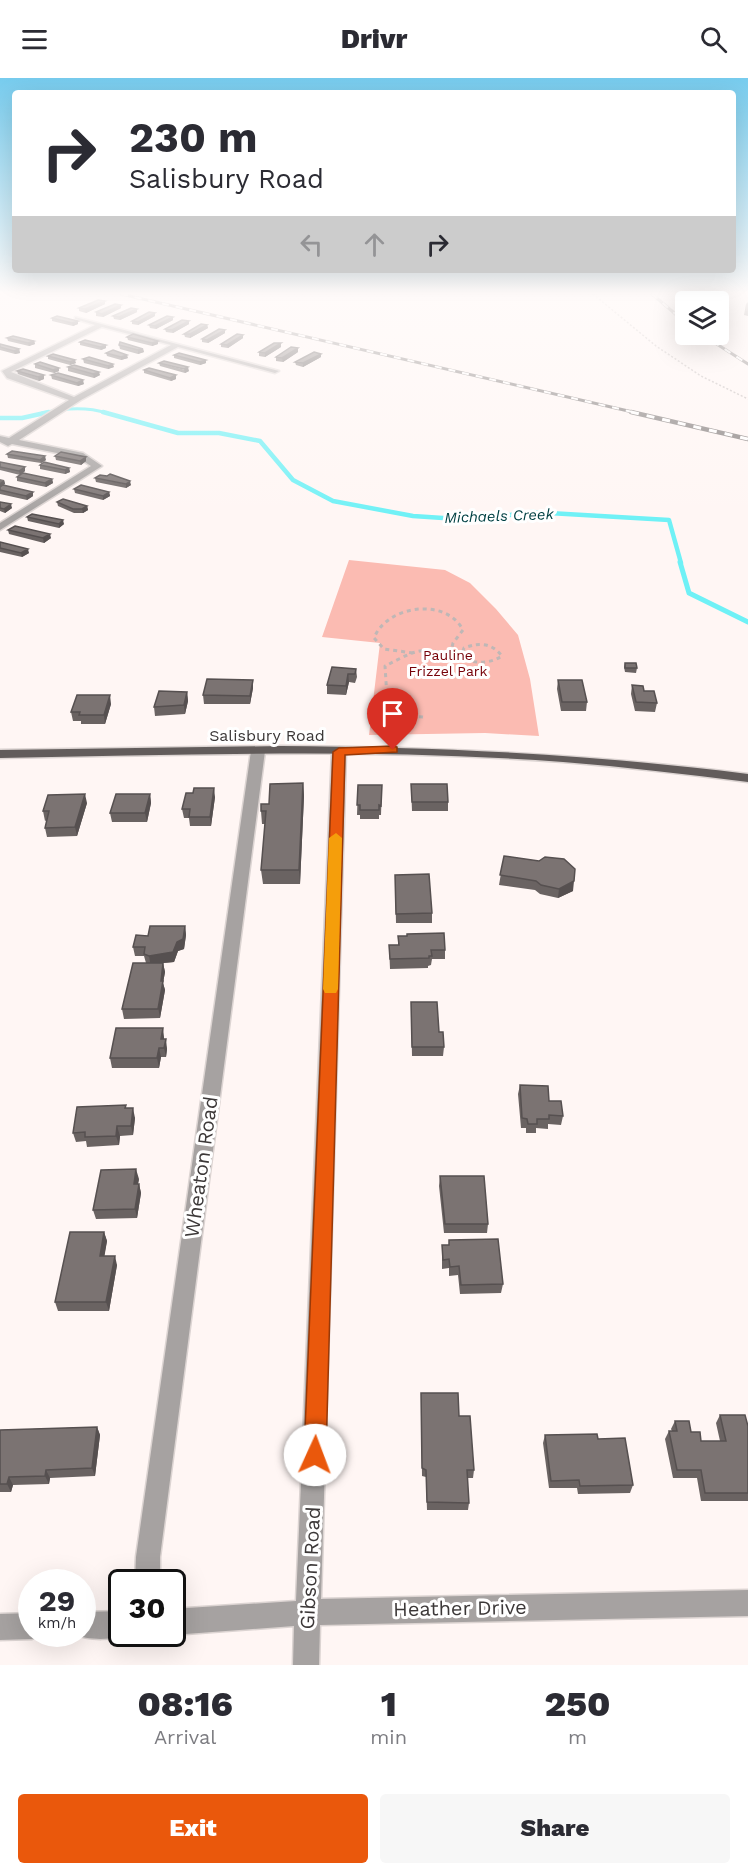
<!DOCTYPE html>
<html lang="en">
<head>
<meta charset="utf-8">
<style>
  :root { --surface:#fff; --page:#f7f7f7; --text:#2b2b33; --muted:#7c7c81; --accent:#ea580c }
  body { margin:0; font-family:"Work Sans",sans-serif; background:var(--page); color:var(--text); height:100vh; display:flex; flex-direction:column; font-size:22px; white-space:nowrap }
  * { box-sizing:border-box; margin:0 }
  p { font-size:20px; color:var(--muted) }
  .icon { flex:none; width:33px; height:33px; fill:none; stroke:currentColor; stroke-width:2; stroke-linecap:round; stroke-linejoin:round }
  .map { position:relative; height:1587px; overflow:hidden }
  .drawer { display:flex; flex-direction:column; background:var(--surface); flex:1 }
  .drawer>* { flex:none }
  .top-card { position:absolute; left:12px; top:12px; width:724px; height:183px; border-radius:6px; box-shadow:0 6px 24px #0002; background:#fff; color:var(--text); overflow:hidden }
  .tools { position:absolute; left:675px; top:213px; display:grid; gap:12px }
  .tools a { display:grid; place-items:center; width:54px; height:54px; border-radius:6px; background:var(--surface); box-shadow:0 6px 24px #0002; font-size:30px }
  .speed { position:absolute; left:18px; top:1491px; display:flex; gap:12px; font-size:30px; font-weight:700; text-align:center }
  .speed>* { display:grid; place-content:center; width:78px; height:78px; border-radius:50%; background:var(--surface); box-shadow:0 6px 24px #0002; line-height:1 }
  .speed small { font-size:15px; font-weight:400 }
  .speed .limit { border:3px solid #111; border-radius:9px; background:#fff; color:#111 }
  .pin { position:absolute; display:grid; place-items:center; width:51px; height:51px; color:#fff; margin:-62px -26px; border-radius:50% 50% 50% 0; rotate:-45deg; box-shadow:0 0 6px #0007 }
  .pin .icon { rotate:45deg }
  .me { position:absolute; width:66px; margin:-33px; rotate:2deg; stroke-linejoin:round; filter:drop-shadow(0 0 4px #0008) }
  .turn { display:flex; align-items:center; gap:21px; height:126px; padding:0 18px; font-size:27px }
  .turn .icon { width:78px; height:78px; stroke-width:2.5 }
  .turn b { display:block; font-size:42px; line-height:51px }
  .lanes { display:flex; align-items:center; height:57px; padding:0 18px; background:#0003; justify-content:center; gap:30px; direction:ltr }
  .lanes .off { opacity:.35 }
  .eta { display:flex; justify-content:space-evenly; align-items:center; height:102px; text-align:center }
  .eta b { font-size:36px; font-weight:800; line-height:42px }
  .button { display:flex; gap:12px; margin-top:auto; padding:12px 18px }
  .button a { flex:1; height:69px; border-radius:6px; background:var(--accent); color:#fff; font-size:24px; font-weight:800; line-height:69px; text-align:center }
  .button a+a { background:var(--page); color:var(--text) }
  header { display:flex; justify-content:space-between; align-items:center; height:78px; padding:0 18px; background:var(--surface); font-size:27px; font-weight:800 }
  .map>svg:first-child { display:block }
</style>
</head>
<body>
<header><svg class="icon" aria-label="menu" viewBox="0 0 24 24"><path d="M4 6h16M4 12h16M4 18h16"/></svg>Drivr<svg class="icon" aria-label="search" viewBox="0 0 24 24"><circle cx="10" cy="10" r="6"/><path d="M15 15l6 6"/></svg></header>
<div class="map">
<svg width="748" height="1587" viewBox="0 0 748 1587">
  <rect width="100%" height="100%" fill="#fff6f4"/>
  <path fill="#fbbbb2" d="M349,482L445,492L470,505L496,531L518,557L530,601L539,658L485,655L369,657L380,565L322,559Z"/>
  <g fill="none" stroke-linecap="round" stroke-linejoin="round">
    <path stroke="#6ff1f6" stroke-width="3" d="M42,335C64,330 85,328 107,335"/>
    <path stroke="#6ff1f6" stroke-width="4.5" d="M103,334L178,355H219L260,363L293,402L333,423L413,438L473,442L532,434L669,442L681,485
      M0,340H22L49,334"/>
    <path stroke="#6ff1f6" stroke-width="5" d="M680,484L689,515L748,544"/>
    <defs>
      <path id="street" d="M75,239L279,293L275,295L178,269L81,322L19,362L83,375L102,388L0,452V445L91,388L77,379L12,366L8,368L0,364V358L9,360L69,322L7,300L2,293L95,247L75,241ZM102,249L171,267L74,319L11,294Z
        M258,669L265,673L160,1479V1504H135L136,1479L251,673Z
        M339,669L346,673L321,1521L748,1512V1538L320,1547L319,1587H293L294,1548L172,1557L169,1556H172V1531L296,1523L332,673Z
        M122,1533V1556H130C115,1562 89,1563 73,1556H82V1534Z
        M32,1535V1556H42L41,1557L32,1561L0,1562V1536Z"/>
      <path id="primary" d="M281,668C440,669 590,676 748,696V704C686,696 625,689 563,684C376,670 187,677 0,680V672Z"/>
    </defs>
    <use href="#street" stroke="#dcd4d2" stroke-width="3"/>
    <use href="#primary" stroke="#dcd4d2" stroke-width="3"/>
    <path stroke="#bfb7b6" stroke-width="1.5" stroke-dasharray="2 2" stroke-linecap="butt" d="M593,216L656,268L701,298L748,321"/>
    <path stroke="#bfb7b6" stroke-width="3" stroke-dasharray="4 4" stroke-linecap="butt" d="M413,575L384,571L374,560C387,527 446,519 463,552L453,565L450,578
      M423,639L388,636L385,588C396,583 408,575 420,573C450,569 473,596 502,578C492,565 479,564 464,570L460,580"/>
    <use href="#street" fill="#a6a2a1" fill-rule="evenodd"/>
    <use href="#primary" fill="#625c5b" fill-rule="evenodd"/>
    <defs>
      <path id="rail-far1" d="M121,216L637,335
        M652,216L686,245
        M701,256L748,286"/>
      <path id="rail" d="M631,334L748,361"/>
    </defs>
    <use href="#rail-far1" stroke="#7d7776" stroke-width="3"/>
    <use href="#rail" stroke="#7d7776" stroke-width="4.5"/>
    <use href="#rail-far1" stroke="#fff" stroke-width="2" stroke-dasharray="7" stroke-linecap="butt"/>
    <use href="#rail" stroke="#fff" stroke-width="3" stroke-dasharray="8" stroke-linecap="butt"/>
  </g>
  <path fill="#6a6362" d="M105,223V226L86,235L79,233V230Z
    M748,224V238L744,237L746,226Z
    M121,227V230L103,239L96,238V234Z
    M137,231V234L120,242L114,241L113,238Z
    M155,238L138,247L132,246V243Z
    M173,239V242L156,251L150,250L149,247Z
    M52,240L78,243V246L73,248L52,243Z
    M189,243V246L173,255L166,254L165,251Z
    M207,247L208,250L190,260L185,259L184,256Z
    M225,252V255L208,265L202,264V261Z
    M243,257V260L228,270L221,269V266Z
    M127,259L158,266L152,268L128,262Z
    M7,260L34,263L35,266L29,268L8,263Z
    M80,264L106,267V270L101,272L80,267Z
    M0,266L19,271L20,275L15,276L0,272Z
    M119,267L143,271L144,274L138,276L120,271Z
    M281,269L265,279L259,278V274Z
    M298,274L283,284L276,283V279Z
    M106,275L128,280L121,282L107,278Z
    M174,277L206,285L200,287L174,280Z
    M48,278L76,285L70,287L48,281Z
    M321,279L303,289L296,287L295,284Z
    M83,281L114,289L108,291L84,285Z
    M159,285L189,293L185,295L160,288Z
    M35,286L59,293L54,295L35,290Z
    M68,289L100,297L94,300L68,293Z
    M144,292L176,297V301L171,303L144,295Z
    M17,293L44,301L39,303L18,296Z
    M51,297L84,306L78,308L52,301Z
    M7,376L46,382L41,385L8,380Z
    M55,378L86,379V383L81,387L56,382Z
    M0,384L25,393L20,397L0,392Z
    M40,387L69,390L70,394L65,396L40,391Z
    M17,399L52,401L53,405L46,409L17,403Z
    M95,400L131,407L126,410L96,404Z
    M0,401L4,402L5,406L3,407L33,414V418L27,422L0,416Z
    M74,411L109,414L110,418L103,422L75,415Z
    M0,424L12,430L5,435L0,433Z
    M57,424L87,428L88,432L83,435H74L58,428Z
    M27,439L64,446L59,450L28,443Z
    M8,452L51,460L44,465L9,456Z
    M0,464L29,475L22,479L0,474Z
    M625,585L637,590L636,595L625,594L624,589Z
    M356,591L357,599L355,605L349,604L346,617L327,616V607Z
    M253,602V610L250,626H204L203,617Z
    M558,602L587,624L586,633H561L557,611Z
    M632,607L644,613L657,625L655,634L635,633L631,616Z
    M187,614L188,623L185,636L155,638L154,629Z
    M111,626L105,646H81V643H73L71,634Z
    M303,705L304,718L300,806H263L261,792L265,746H262L261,733Z
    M411,706L448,724V733H412Z
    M358,707H382L381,737H379V741H360V737H357Z
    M193,715L215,719L211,748H190L189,740H184L182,731Z
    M150,716L151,725L147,744H112L110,735Z
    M87,725L77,758L47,759L45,750L47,742L45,743L43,733Z
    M504,778L573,813L558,820L540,816L535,812L499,807Z
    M395,797L432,835V845H396Z
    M185,848L186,857L184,871L178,873L174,884L163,885L165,894L163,905L165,912L160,940L124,941L122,931L146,885L144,878H135L133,869L148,858Z
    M398,858L445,872V881H432L431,887L428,888V890L390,891L389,867H398Z
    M411,924L439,954L444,969L443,978H412Z
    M164,959V961L167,971L166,979H161L159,990H112L110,980Z
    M520,1007L549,1023L563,1038L561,1047L548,1046V1051L536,1050V1055H526V1050H521L518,1016Z
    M127,1030L135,1040L133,1057L120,1058L119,1067L87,1069L86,1063L76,1064L73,1055Z
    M440,1098L488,1146L487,1155H444L439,1108Z
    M139,1101L138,1106H139L141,1115L137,1140L96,1141L93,1132Z
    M104,1154L107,1163L104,1178L117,1187L109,1233H58L55,1224Z
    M442,1167L503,1206L501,1215L460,1216L458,1197L449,1198V1190L442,1191Z
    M421,1315L459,1338L474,1392L473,1400H467L469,1425L468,1432H427L426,1399L422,1398Z
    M720,1337L748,1348V1423H701L697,1400H673L665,1361L669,1353H672L671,1351L675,1343L691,1354L701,1363H720L716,1345Z
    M97,1349L100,1357L95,1398L50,1400L49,1406L13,1407L11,1414H0V1352Z
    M545,1357L598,1361L633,1407L630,1415L578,1416L577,1410H549L543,1365Z"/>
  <path fill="#565050" d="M105,223V226L86,235L85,231Z
    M121,227V230L103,239L102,236Z
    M137,231V234L120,242L119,239Z
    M155,235V238L138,247V244Z
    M173,239V242L156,251L155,248Z
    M78,243V246L73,248L72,245Z
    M189,243V246L173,255L172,252Z
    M207,247L208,250L190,260V256Z
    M225,252V255L208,265L207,262Z
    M243,257V260L228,270L227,267Z
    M34,263L35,266L29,268L28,265Z
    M158,263V266L152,268V265Z
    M281,265V269L265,279V275Z
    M106,267V270L101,272L100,269Z
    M298,270V274L283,284L282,280Z
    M19,271L20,275L15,276L14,273Z
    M143,271L144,274L138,276V272Z
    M321,276V279L303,289V285Z
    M127,277L128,280L121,282V279Z
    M75,282L76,285L70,287V284Z
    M206,282V285L200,287V284Z
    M113,286L114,289L108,291V288Z
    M188,289L189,293L185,295L184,291Z
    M59,290V293L54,295L53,292Z
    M99,294L100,297L94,300L93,296Z
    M44,297V301L39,303L38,299Z
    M176,297V301L171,303L170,300Z
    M83,302L84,306L78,308L77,305Z
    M45,378L46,382L41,385L40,382Z
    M86,379V383L81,387L80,383Z
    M25,389V393L20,397L19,393Z
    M69,390L70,394L65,396V392Z
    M52,401L53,405L46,409L45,405Z
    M4,402L5,406L0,409V405Z
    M130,403L131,407L126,410V406Z
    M33,414V418L27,422L26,418Z
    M109,414L110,418L103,422V418Z
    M11,426L12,430L5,435L4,431Z
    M87,428L88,432L83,435L82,431Z
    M63,442L64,446L59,450V446Z
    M50,456L51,460L44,465L43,460Z
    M28,471L29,475L22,479L21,475Z
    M348,596L349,604L346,617V608Z
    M253,602V610L250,626V618Z
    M187,614L188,623L185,636L184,627Z
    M110,617L111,626L105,646L104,637Z
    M303,705L304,718L300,806L299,792Z
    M214,710L215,719L211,748L210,739Z
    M85,716L87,725L77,758L75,749Z
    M150,716L151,725L147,744L145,735Z
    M574,803L573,813L558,820L559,811Z
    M185,848L186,857L184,871L178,873L174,884L163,885L165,894L163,905L165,912L160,940L149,878L177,864Z
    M163,950L164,959L163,971L161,961Z
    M166,961L167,971L166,979L164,970Z
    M159,970L161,979L159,990L157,980Z
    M133,1030L135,1040L133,1057L131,1048Z
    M117,1048L120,1058L119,1067L116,1058Z
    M136,1091L139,1101L136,1115L134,1106Z
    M139,1106L141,1115L137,1140L135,1131Z
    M104,1154L107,1163L103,1187L100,1178Z
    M115,1178L117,1187L109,1233L106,1224Z
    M97,1349L100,1357L95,1398L92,1390Z
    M46,1392L50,1400L49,1406L45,1398Z
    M9,1399L13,1407L11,1414L7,1406Z"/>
  <path fill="#7b7372" stroke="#565050" stroke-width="1.5" d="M98,222L105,223L85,231L79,230Z
    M115,226L121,227L102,236L96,234Z
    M131,230L137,231L119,239L113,238Z
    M149,234L155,235L138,244L132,243Z
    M57,238L78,243L72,245L52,240Z
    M167,238L173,239L155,248L149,247Z
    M182,242L189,243L172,252L165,251Z
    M201,246L207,247L190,256H184Z
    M219,251L225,252L207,262L202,261Z
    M133,256L158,263L152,265L127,259Z
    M237,256L243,257L227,267L221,266Z
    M13,258L34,263L28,265L7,260Z
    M85,262L106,267L100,269L80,264Z
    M120,264L143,271L138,272L119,267Z
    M274,265H281L265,275L259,274Z
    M0,266L19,271L14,273L0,269Z
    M291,269L298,270L282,280L276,279Z
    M113,272L127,277L121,279L106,275Z
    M314,274L321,276L303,285L295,284Z
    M179,275L206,282L200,284L174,277Z
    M53,276L75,282L70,284L48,278Z
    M89,279L113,286L108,288L83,281Z
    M164,283L188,289L184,291L159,285Z
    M40,284L59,290L53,292L35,286Z
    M74,287L99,294L93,296L68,289Z
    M149,290L176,297L170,300L144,292Z
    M23,291L44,297L38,299L17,293Z
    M58,295L83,302L77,305L51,297Z
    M12,373L45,378L40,382L7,376Z
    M61,374L86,379L80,383L55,378Z
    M0,384L25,389L19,393L0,389Z
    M44,384L69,390L65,392L40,387Z
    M23,395L52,401L45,405L17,399Z
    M110,396L130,403L126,406L95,400L100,397L107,398Z
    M3,407L33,414L26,418L0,412V409Z
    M81,407L109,414L103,418L74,411Z
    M63,421L87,428L82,431H73L57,424Z
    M0,424L11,426L4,431L0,430Z
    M32,436L63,442L59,446L27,439Z
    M15,448L50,456L43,460L8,452Z
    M0,464L28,471L21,475L0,470Z
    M625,585H636L637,590H625Z
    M332,589L356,591L355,596H348L346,608L327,607Z
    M207,601L253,602L250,618L203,617Z
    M558,602H582L587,624H562Z
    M632,607L643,608L644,613H654L657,625L636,624Z
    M159,613L187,614L184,627L154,629Z
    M77,617H110L104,637H79L80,634H71Z
    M303,705L299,792H261L266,733H261V726H269L270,706Z
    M411,706H447L448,724H412Z
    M358,707H382L381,728L379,727V732H360V727H357Z
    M194,710H214L210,739H189L190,731H182L186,715H193Z
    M85,716L75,749L45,750L49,733H43L48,717Z
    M116,716H150L145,735H110Z
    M504,778L539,783L545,779L564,781L575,791L574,803L559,811L541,807L536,803L500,797Z
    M429,796L432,835L396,836L395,797Z
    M150,848H185L183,861L177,864L173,874L149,878L144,876L145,869H133L136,857L148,858Z
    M444,855L445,872H431L432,878H429V880L390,881L389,867H399L398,858H407V856Z
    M133,885H163L161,903H163L158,931H122Z
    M411,924H437L439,954H443L444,969H412Z
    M116,950H163L161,961H166L164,970H159L157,980H110Z
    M520,1007L548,1008L549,1023H561L563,1038L549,1037V1041H537V1046H528L527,1041L522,1040Z
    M126,1027L125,1030H133L131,1048H117L116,1058L85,1059V1054L73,1055L77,1029Z
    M136,1091L134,1106H139L135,1131L93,1132L101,1092Z
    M440,1098H484L488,1146H445Z
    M70,1154H104L100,1178H115L106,1224H55Z
    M498,1161L503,1206L461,1207L459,1188L450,1189L449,1181L443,1182L442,1167H449V1162Z
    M421,1315H458L459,1338H470L474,1392H467L469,1425L427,1424L426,1392L422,1390Z
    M720,1337H745L748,1348V1415H705L701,1392H677L669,1353H677L675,1343H689L691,1354H700L701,1363H726Z
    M97,1349L92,1390L46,1392L45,1398L9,1399L7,1406H0V1352Z
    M597,1356L598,1361L625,1360L633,1407L580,1408L579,1402L551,1403L545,1357Z"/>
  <linearGradient id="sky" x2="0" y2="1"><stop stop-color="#7ce"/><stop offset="0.49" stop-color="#fffbfa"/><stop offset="1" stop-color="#fffbfa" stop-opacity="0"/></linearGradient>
  <rect width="748" height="438" fill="url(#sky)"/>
  <path fill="#ea580c" stroke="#983908" stroke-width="1.5" d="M393,668L397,669V674L345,677L326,1377L322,1384L315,1387L307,1384L304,1377L333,674L339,670Z"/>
  <path fill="#f59e0b" d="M336,755L342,760L338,911L336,915H325L323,911L329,760Z"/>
  <g text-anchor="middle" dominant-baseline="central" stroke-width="6" stroke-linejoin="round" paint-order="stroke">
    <g font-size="14" fill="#760108" stroke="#fff">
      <text x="448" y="577">Pauline<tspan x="448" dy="16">Frizzel Park</tspan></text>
    </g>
    <g font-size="15" font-style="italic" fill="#004043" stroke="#fff">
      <text transform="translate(499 438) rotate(-2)">Michaels Creek</text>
    </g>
    <g font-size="16" fill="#3c3838" stroke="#fff">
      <text x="267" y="657">Salisbury Road</text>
    </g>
    <g font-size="20" fill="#3c3838" stroke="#fff">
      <text transform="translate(201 1089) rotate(-82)">Wheaton Road</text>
      <text transform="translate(310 1490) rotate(-87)">Gibson Road</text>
      <text transform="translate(460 1530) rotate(-1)">Heather Drive</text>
    </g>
  </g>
</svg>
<div class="tools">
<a><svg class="icon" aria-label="layers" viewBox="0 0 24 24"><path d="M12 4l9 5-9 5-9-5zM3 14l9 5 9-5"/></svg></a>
</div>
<div class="speed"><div>29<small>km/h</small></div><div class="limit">30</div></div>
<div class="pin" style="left:393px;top:672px;background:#d93025"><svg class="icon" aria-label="arrive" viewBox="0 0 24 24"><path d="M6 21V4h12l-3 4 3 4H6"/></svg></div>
<svg class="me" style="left:315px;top:1377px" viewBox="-20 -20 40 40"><circle r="19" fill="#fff"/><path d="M0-13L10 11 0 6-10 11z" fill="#ea580c"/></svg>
<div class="top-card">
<div class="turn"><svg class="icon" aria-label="right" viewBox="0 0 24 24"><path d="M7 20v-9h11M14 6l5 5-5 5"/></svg><div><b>230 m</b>Salisbury Road</div></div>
<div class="lanes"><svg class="icon off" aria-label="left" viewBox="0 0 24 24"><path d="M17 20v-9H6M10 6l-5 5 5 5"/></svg><svg class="icon off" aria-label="ahead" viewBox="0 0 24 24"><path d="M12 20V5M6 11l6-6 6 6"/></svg><svg class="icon" aria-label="right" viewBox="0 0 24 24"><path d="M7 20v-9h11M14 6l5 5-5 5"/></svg></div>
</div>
</div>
<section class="drawer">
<div class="eta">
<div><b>08:16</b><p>Arrival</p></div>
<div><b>1</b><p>min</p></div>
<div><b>250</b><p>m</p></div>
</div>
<div class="button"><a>Exit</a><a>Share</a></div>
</section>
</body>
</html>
